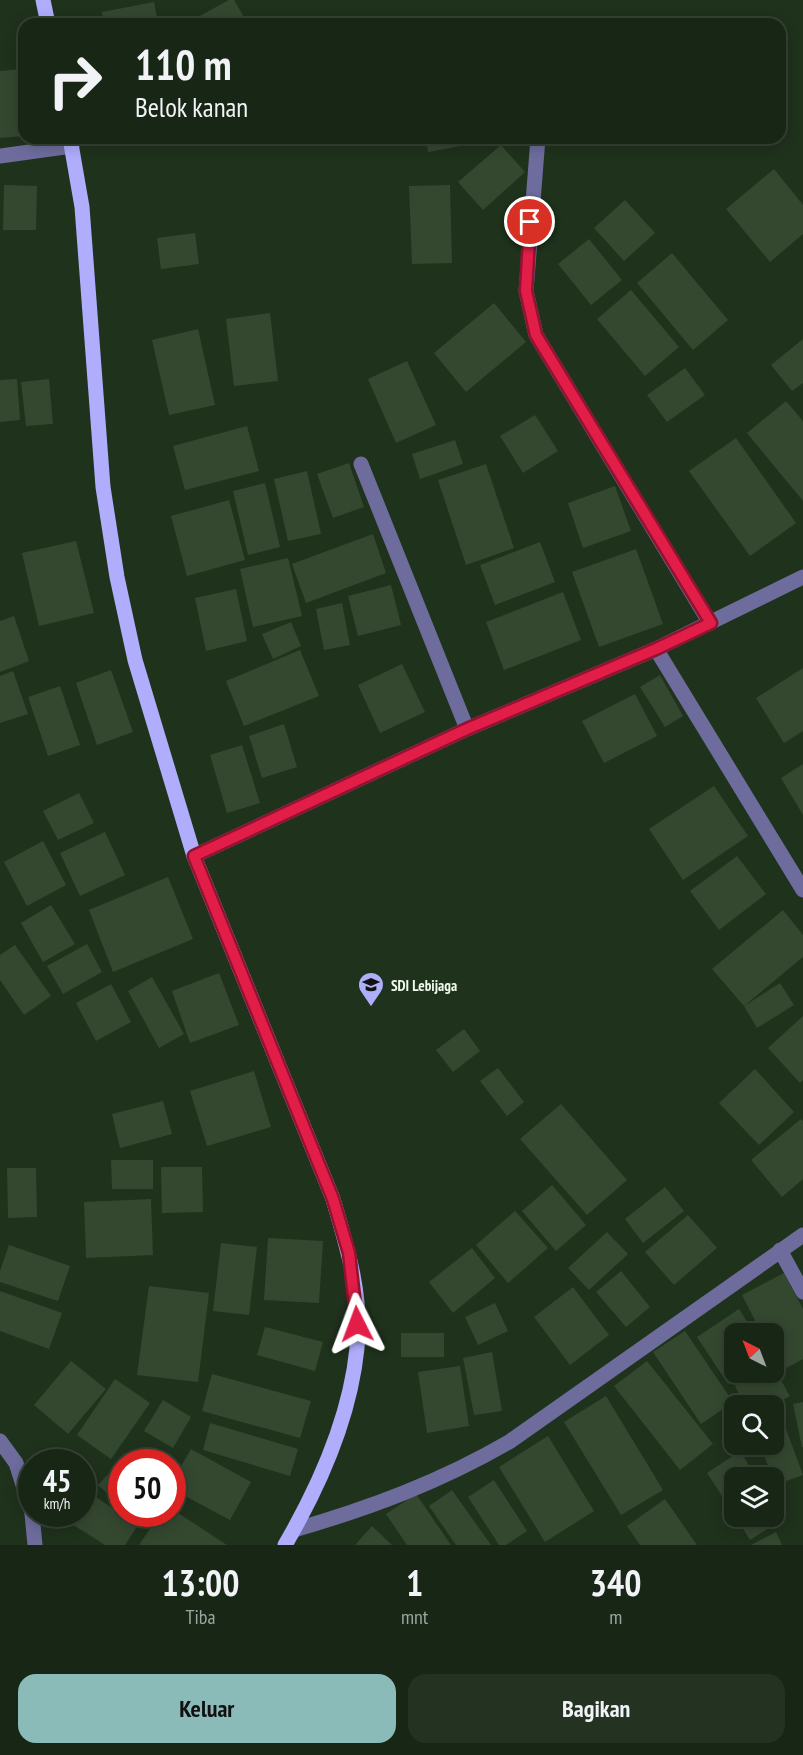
<!DOCTYPE html>
<html lang="id">
<head>
<meta charset="utf-8">
<style>
  :root { --surface:#172615; --page:#243222; --text:#f1f3f6; --muted:#9ea5a0; --line:#364334; --accent:#8bbbb9 }
  body { margin:0; font-family:"PT Sans Narrow",sans-serif; background:var(--page); color:var(--text); height:100vh; display:flex; flex-direction:column; font-size:22px; white-space:nowrap }
  * { box-sizing:border-box; margin:0 }
  p { font-size:20px; color:var(--muted) }
  .icon { flex:none; width:33px; height:33px; fill:none; stroke:currentColor; stroke-width:2; stroke-linecap:round; stroke-linejoin:round }
  .map { position:relative; height:1545px; overflow:hidden }
  .drawer { display:flex; flex-direction:column; background:var(--surface); flex:1 }
  .drawer>* { flex:none }
  .banner { position:absolute; left:18px; top:18px; width:768px; height:126px; border-radius:18px; box-shadow:0 3px 15px #0003,0 0 0 2px var(--line); background:#172615; color:var(--text); overflow:hidden }
  .needle { width:39px; rotate:318deg }
  .fabs { position:absolute; left:724px; top:1323px; display:grid; gap:12px }
  .fabs a { display:grid; place-items:center; width:60px; height:60px; border-radius:12px; background:var(--surface); box-shadow:0 3px 15px #0003,0 0 0 2px var(--line); font-size:30px }
  .speed { position:absolute; left:18px; top:1449px; display:flex; gap:12px; font-size:30px; font-weight:700; text-align:center }
  .speed>* { display:grid; place-content:center; width:78px; height:78px; border-radius:50%; background:var(--surface); box-shadow:0 3px 15px #0003,0 0 0 2px var(--line); line-height:1 }
  .speed small { font-size:15px; font-weight:400 }
  .speed .limit { border:9px solid #d22; background:#fff; color:#111 }
  .pin { position:absolute; display:grid; place-items:center; width:51px; height:51px; color:#fff; margin:-26px; border:3px solid #fff; border-radius:50%; box-shadow:0 2px 6px #0007 }
  .me { position:absolute; width:66px; margin:-33px; rotate:357deg; stroke-linejoin:round; filter:drop-shadow(0 0 4px #0008) }
  .turn { display:flex; align-items:center; gap:21px; height:126px; padding:0 18px; font-size:27px }
  .turn .icon { width:78px; height:78px; stroke-width:2.5 }
  .turn b { display:block; font-size:42px; line-height:51px }
  .eta { display:flex; justify-content:space-evenly; align-items:center; height:102px; text-align:center }
  .eta b { font-size:36px; font-weight:700; line-height:42px }
  .button { display:flex; gap:12px; margin-top:auto; padding:12px 18px }
  .button a { flex:1; height:69px; border-radius:18px; background:var(--accent); color:#111; font-size:24px; font-weight:700; line-height:69px; text-align:center }
  .button a+a { background:var(--page); color:var(--text) }
  .map>svg:first-child { display:block }
</style>
</head>
<body>
<div class="map">
<svg width="803" height="1545" viewBox="0 0 803 1545">
  <rect width="100%" height="100%" fill="#1f321c"/>
  <path fill="#344830" d="M229,0H234L248,24H199L196,18Z
    M154,2L158,24H104L102,12Z
    M24,69V136L0,138V71Z
    M426,138H459L460,146L428,152Z
    M501,145L525,172L483,210L458,182Z
    M774,169L803,205V234L770,262L726,209Z
    M4,185L37,186L36,230H3Z
    M450,185L452,263L412,264L409,186Z
    M625,200L655,233L624,261L594,228Z
    M195,233L199,264L161,269L157,238Z
    M589,239L622,280L591,305L558,264Z
    M672,253L728,320L693,350L637,283Z
    M631,290L679,347L645,376L597,319Z
    M494,303L526,342L466,392L434,353Z
    M270,313L278,381L234,386L226,319Z
    M198,329L215,405L169,415L152,340Z
    M803,339V383L792,391L771,365Z
    M407,361L436,425L396,443L368,379Z
    M685,368L705,395L667,422L647,395Z
    M17,379L20,420L0,422V380Z
    M49,379L53,424L26,426L21,382Z
    M786,401L803,421V501L747,433Z
    M535,415L558,451L523,473L500,436Z
    M247,426L259,471L185,490L173,446Z
    M736,438L796,523L750,556L689,471Z
    M455,440L463,464L420,479L412,454Z
    M349,463L364,507L333,518L317,474Z
    M486,464L514,548L466,565L438,480Z
    M307,471L321,534L288,541L274,479Z
    M265,483L280,547L248,555L233,491Z
    M615,486L631,531L583,548L568,503Z
    M229,500L245,560L187,576L171,516Z
    M373,534L386,573L306,603L292,564Z
    M76,541L94,613L39,626L22,553Z
    M540,542L555,582L495,605L480,565Z
    M636,549L663,624L599,647L572,572Z
    M288,558L302,616L253,627L240,569Z
    M391,585L401,625L358,636L348,596Z
    M236,589L247,641L206,651L195,598Z
    M563,592L581,640L504,670L486,622Z
    M342,603L350,645L324,650L316,609Z
    M14,616L29,661L0,672V621Z
    M291,622L301,646L273,659L262,634Z
    M300,650L319,696L244,726L226,681Z
    M402,664L425,712L380,733L358,685Z
    M803,668V731L784,743L756,698Z
    M111,670L133,732L97,745L76,683Z
    M13,671L28,714L0,723V676Z
    M660,675L683,716L665,727L640,687Z
    M60,686L80,745L48,756L28,697Z
    M635,694L657,736L604,763L582,721Z
    M284,724L297,767L262,778L249,736Z
    M242,745L260,803L227,813L210,755Z
    M803,764V815L781,778Z
    M714,786L748,836L683,880L649,829Z
    M79,793L94,823L58,840L43,811Z
    M105,832L125,875L80,896L60,853Z
    M43,841L66,885L27,906L4,862Z
    M737,856L766,894L719,930L690,891Z
    M168,877L193,939L113,972L89,910Z
    M51,905L75,944L43,962L21,923Z
    M783,910L803,935V957L744,1006L712,969Z
    M87,944L102,972L63,994L47,966Z
    M15,945L51,996L24,1015L0,980V955Z
    M219,973L239,1025L190,1043L172,991Z
    M152,977L184,1034L159,1048L128,991Z
    M780,983L794,1005L757,1028L744,1006Z
    M111,984L131,1022L96,1041L76,1003Z
    M803,1016V1080L800,1083L768,1048Z
    M464,1029L480,1051L453,1072L436,1050Z
    M498,1068L524,1102L507,1116L480,1081Z
    M755,1069L794,1112L759,1145L719,1103Z
    M254,1071L271,1127L207,1146L190,1091Z
    M163,1101L172,1134L120,1148L112,1114Z
    M561,1104L627,1180L587,1215L520,1139Z
    M801,1119L803,1121V1179L782,1197L751,1160Z
    M111,1160H153V1189H112Z
    M161,1167H202L203,1212L162,1213Z
    M7,1168H36L37,1217L8,1218Z
    M552,1185L586,1225L556,1251L522,1211Z
    M665,1187L684,1211L643,1243L625,1219Z
    M151,1199L153,1255L86,1258L84,1202Z
    M515,1211L548,1248L508,1283L476,1245Z
    M688,1215L717,1248L674,1285L645,1252Z
    M607,1232L628,1254L589,1290L568,1268Z
    M268,1238L323,1241L319,1303L264,1300Z
    M221,1243L257,1247L249,1315L213,1311Z
    M9,1245L70,1266L58,1301L0,1282V1271Z
    M472,1248L495,1278L453,1313L429,1282Z
    M621,1271L650,1307L626,1327L596,1292Z
    M784,1273L803,1309V1359L781,1371L774,1357V1334H762L742,1295Z
    M149,1286L209,1293L198,1382L137,1375Z
    M573,1287L609,1335L570,1365L534,1317Z
    M0,1291L62,1313L49,1349L0,1331Z
    M495,1303L508,1331L478,1345L465,1317Z
    M739,1309L755,1334H735V1372H746L728,1384L697,1337Z
    M265,1327L323,1342L315,1371L257,1355Z
    M685,1331L733,1402L701,1424L653,1352Z
    M401,1333H444V1357H401Z
    M492,1352L502,1411L474,1415L463,1358Z
    M71,1361L106,1389L68,1434L34,1405Z
    M647,1361L713,1444L680,1470L614,1386Z
    M460,1366L469,1426L427,1433L418,1372Z
    M774,1368L790,1396L772,1406H745L735,1386L759,1372H774Z
    M212,1374L311,1401L300,1438L202,1411Z
    M115,1379L150,1403L111,1459L77,1435Z
    M606,1396L663,1490L621,1515L564,1422Z
    M163,1400L191,1417L173,1448L144,1431Z
    M803,1402V1447H802L793,1404Z
    M210,1423L298,1449L290,1476L203,1450Z
    M785,1426L803,1475L775,1485L760,1444H774V1430Z
    M548,1436L594,1511L545,1542L499,1467Z
    M191,1449L251,1482L230,1520L172,1489V1482Z
    M740,1451L757,1478H735V1516L707,1473Z
    M123,1458L128,1462H122V1507L98,1485Z
    M494,1480L527,1531L506,1545H499L468,1497Z
    M82,1488L138,1525L125,1545H105L56,1514H82Z
    M452,1490L491,1545H456L429,1506Z
    M416,1494L451,1545H407L386,1514Z
    M665,1499L697,1545H640L627,1526Z
    M774,1505L783,1519L750,1540L735,1516H774Z
    M172,1509L227,1545H139L160,1514H172Z
    M372,1526L392,1545H355Z
    M776,1532L782,1545H751Z"/>
  <g fill="none" stroke-linecap="round" stroke-linejoin="round">
    <path stroke="#6d6c9c" stroke-width="15" d="M538,138L526,291L536,335L710,623
      M0,156L72,146
      M361,464L467,729
      M656,649L803,890
      M194,856L467,729L656,649L803,577
      M780,1250L803,1292
      M0,1441L16,1463L32,1513
      M32,1514L35,1545
      M294,1530C370,1508 440,1482 509,1442L803,1235"/>
    <path stroke="#afadfc" stroke-width="15" d="M43,0L48,24
      M70,138L82,207L103,487L117,577L135,660L194,856L333,1199C347,1246 363,1298 357,1348C350,1418 320,1485 285,1545"/>
  </g>
  <g fill="none" stroke-linecap="round" stroke-linejoin="round">
    <defs>
      <path id="route" d="M357,1324L349,1253L333,1199L194,856L467,729L656,649L711,623L536,335L526,291L530,222"/>
    </defs>
    <use href="#route" stroke="#92132f" stroke-width="15"/>
    <use href="#route" stroke="#e11d48" stroke-width="10"/>
  </g>
  <defs>
    <symbol id="school-pin" viewBox="-11 -11 22 30"><path d="M0 17L-7.5 6A9.5 9.5 0 1 1 7.5 6Z" fill="#afaefa" stroke="#1f321c"/><path d="M0-5L7-2L0 1L-7-2ZM-4 1L0 2.5L4 1V4Q0 6-4 4Z" fill="#111"/></symbol>
  </defs>
  <g fill-rule="evenodd">
    <use href="#school-pin" x="356" y="970" width="30" height="40"/>
  </g>
  <g text-anchor="middle" dominant-baseline="central" stroke-width="6" stroke-linejoin="round" paint-order="stroke">
    <g font-size="15" font-weight="bold" fill="#edf9ea" stroke="#1f321c" text-anchor="start">
      <text x="391" y="985">SDI Lebijaga</text>
    </g>
  </g>
</svg>
<div class="fabs">
<a><svg class="needle" viewBox="-14 -14 28 28"><path d="M0-13l5 13h-10z" fill="#e53935"/><path d="M0 13l5-13h-10z" fill="#9ea5a0"/></svg></a>
<a><svg class="icon" aria-label="search" viewBox="0 0 24 24"><circle cx="10" cy="10" r="6"/><path d="M15 15l6 6"/></svg></a>
<a><svg class="icon" aria-label="layers" viewBox="0 0 24 24"><path d="M12 4l9 5-9 5-9-5zM3 14l9 5 9-5"/></svg></a>
</div>
<div class="speed"><div>45<small>km/h</small></div><div class="limit">50</div></div>
<div class="pin" style="left:530px;top:222px;background:#d93025"><svg class="icon" aria-label="arrive" viewBox="0 0 24 24"><path d="M6 21V4h12l-3 4 3 4H6"/></svg></div>
<svg class="me" style="left:357px;top:1324px" viewBox="-20 -20 40 40"><path d="M0-17L14 15 0 8-14 15z" fill="#e11d48" stroke="#fff" stroke-width="4"/></svg>
<div class="banner">
<div class="turn"><svg class="icon" aria-label="right" viewBox="0 0 24 24"><path d="M7 20v-9h11M14 6l5 5-5 5"/></svg><div><b>110 m</b>Belok kanan</div></div>
</div>
</div>
<section class="drawer">
<div class="eta">
<div><b>13:00</b><p>Tiba</p></div>
<div><b>1</b><p>mnt</p></div>
<div><b>340</b><p>m</p></div>
</div>
<div class="button"><a>Keluar</a><a>Bagikan</a></div>
</section>
</body>
</html>
